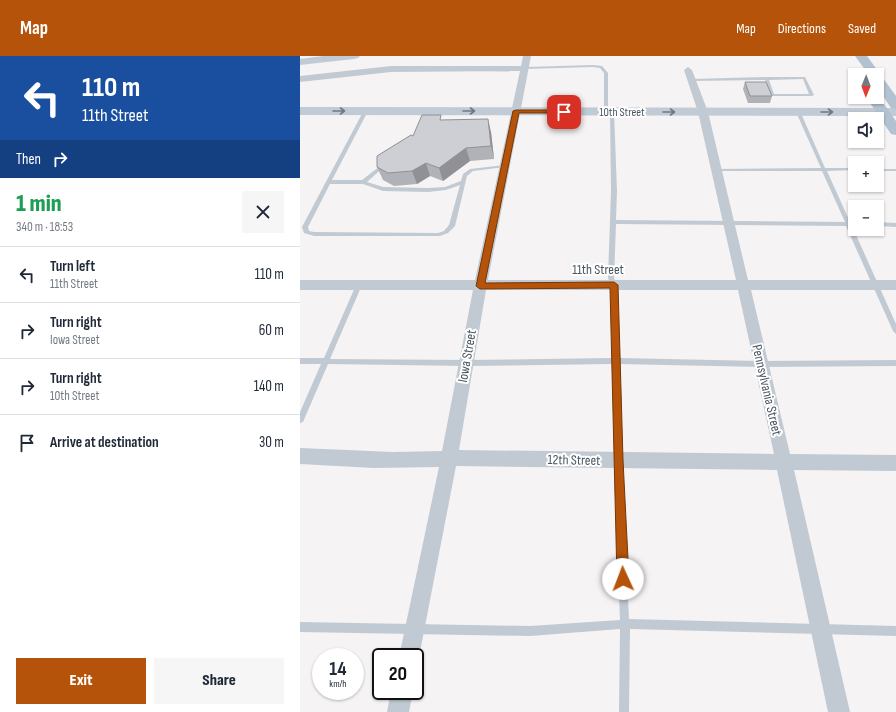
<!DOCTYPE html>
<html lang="en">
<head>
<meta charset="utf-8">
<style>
  :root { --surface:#fff; --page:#f6f6f7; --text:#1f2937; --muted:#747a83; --line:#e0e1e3; --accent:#b45309 }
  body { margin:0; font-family:"Sofia Sans Condensed",sans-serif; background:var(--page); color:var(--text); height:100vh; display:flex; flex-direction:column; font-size:15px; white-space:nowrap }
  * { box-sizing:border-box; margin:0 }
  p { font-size:13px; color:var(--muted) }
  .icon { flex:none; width:22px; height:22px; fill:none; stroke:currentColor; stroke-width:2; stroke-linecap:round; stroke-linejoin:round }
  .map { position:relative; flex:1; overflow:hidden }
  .panel { display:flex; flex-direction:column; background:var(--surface); width:300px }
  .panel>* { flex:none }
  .banner { background:#1a4fa0; color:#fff; overflow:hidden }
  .needle { width:26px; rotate:181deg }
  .controls { position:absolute; left:548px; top:12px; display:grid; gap:8px }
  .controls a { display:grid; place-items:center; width:36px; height:36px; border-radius:0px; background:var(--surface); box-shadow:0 1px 3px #0004; font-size:20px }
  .speed { position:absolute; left:12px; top:592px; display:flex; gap:8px; font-size:20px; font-weight:700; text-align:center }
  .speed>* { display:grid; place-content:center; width:52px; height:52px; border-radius:50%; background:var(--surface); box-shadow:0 1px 3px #0004; line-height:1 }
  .speed small { font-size:10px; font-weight:400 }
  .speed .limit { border:2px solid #111; border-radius:6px; background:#fff; color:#111 }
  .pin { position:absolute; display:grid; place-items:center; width:34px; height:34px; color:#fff; margin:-17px; border-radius:8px; box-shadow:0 2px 6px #0006 }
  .me { position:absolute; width:44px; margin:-22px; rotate:358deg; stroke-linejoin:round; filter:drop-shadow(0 0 3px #0008) }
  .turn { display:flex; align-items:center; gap:14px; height:84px; padding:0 16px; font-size:18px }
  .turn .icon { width:52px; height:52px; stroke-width:2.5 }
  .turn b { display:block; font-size:28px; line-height:34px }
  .then { display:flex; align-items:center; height:38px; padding:0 16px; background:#0003; gap:8px; font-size:15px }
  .round { display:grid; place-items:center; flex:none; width:42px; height:42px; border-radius:0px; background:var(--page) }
  .overview { display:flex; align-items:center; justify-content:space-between; height:68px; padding:0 16px }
  h1 { font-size:24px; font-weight:800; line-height:30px; color:#1e9e55 }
  .button { display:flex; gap:8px; margin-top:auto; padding:8px 16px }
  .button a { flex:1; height:46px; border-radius:0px; background:var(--accent); color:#fff; font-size:16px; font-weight:800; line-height:46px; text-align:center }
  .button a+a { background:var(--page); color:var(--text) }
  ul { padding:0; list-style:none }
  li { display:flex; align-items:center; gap:12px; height:56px; padding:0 16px; border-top:1px solid var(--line) }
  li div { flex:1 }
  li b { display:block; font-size:15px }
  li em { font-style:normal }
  header { display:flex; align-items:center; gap:24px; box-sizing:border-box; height:56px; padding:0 20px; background:var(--accent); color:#fff }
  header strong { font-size:19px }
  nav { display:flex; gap:22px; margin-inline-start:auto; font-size:14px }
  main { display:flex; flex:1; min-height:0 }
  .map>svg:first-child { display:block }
</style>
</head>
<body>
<header>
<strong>Map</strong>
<nav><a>Map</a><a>Directions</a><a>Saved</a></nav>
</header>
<main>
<section class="panel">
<div class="banner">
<div class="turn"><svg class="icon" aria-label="left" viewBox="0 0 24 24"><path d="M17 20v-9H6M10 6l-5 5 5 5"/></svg><div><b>110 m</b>11th Street</div></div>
<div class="then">Then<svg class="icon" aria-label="right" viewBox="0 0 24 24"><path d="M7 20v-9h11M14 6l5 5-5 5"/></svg></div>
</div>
<div class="overview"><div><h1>1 min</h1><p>340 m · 18:53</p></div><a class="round"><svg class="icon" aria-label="close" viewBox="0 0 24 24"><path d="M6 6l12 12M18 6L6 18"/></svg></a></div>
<ul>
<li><svg class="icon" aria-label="left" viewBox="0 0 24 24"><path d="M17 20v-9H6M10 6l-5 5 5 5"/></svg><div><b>Turn left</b><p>11th Street</p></div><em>110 m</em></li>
<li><svg class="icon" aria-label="right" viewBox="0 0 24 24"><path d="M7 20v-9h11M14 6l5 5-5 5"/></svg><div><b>Turn right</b><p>Iowa Street</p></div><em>60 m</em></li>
<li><svg class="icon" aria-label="right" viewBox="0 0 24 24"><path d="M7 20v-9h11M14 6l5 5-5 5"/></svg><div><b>Turn right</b><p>10th Street</p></div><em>140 m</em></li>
<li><svg class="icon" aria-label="arrive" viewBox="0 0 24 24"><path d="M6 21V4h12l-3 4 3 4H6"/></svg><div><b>Arrive at destination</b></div><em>30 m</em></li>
</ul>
<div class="button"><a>Exit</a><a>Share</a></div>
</section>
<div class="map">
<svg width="596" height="656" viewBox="0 0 596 656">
  <rect width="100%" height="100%" fill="#f5f3f3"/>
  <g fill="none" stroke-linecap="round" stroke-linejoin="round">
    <path fill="#c1cad2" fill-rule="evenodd" d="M293,9L302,10L308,17V52L314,56L317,135L316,164L545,166L522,115H417L415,114L417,113L521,112L496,56L500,55L525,112H555V114L527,115L550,166H555V170H552L596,268V278L593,275L546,170L316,168L314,222L317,229L319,302L461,305L596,304V310L461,311L319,308L322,404L329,563L596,570V580L330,573L329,656H319L320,573L230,580L0,576V566L230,570L320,564L314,404L312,308L166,310L28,308L3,366L0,367V356L21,308H0V302H24L56,229L59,227L62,229L30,303L166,304L312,302L311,229L308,222L311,135L310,57L304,52V17L300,12L293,11L225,13L223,12L225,11Z
      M466,21H505L514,39L512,40H471L465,24L391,25L389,24L391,23ZM503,23L509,38H474L469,24Z
      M64,54L68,55L32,124H62L84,107L86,108V109L67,126L83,131L128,132L145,131L161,125L163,118L170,113L205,109L207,110L205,111L173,115L167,120L155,170L148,177L140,180H14L4,177L2,171ZM30,128H63L83,135L128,136L146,134L160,129L149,169L144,175L138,177L14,176L9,175L8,171Z
      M577,113H596V115H577Z
      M577,166L596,167V171L577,170Z"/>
    <path fill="#c1cad2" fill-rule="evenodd" d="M223,0H231L188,224H436L398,56L384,14L388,11L392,14L408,56L448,224H596V234H451L490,398L596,399V415L494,414L550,656H528L477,414L156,410L119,601L115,609V601H99L139,411L74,412L0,408V392L93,396L142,395L173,234H0V224H175L220,15L91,16L0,26V20L91,10H221ZM186,234H438L474,398L159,394Z
      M91,635H113L109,656H87Z"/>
    <path fill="#c1cbd6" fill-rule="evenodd" d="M23,0H60L58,2L54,3L0,9V3Z
      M0,51L596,52V60L0,59Z"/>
    <path fill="#b3c2d1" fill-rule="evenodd" d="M555,0H567L596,40V53L591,52L577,31V19H569Z
      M577,38L596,65V79L591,78L566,41H577Z"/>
  </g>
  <path fill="#b0b2b7" d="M445,26L472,40L470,47H448L443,33Z
    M191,76L194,103L170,105L143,125L130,120L117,128L94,130L83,124L77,111L113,80Z"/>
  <path fill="#909195" d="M188,63L191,76L194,103L191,90Z
    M166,92L170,105L143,125L139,112Z
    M126,107L130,120L117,128L112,115Z"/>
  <path fill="#cdcfd5" stroke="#909195" d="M445,26H466L472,40H450Z
    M122,59H141L140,64L188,63L191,90L166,92L139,112L126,107L112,115L88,117L77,111V100L111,79L113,80Z"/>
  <defs><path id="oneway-shaft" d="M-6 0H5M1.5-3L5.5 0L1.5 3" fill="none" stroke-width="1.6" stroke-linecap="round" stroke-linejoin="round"/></defs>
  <g stroke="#6e7984">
    <use href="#oneway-shaft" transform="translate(39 55)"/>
    <use href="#oneway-shaft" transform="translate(169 55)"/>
    <use href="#oneway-shaft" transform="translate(369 56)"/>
    <use href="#oneway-shaft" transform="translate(527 56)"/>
  </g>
  <path fill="#b45309" stroke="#753606" d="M216,54H264L267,56L264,57H219L185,227L314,226L318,229L323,404L329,523L327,527L323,529L319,527L317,523L310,232L180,233L176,230L213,55Z"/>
  <g text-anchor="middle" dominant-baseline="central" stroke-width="4" stroke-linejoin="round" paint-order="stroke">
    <g font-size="12" fill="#4a5661" stroke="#fff">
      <text x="322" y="56">10th Street</text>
    </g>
    <g font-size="14" fill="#4a5661" stroke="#fff">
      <text x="298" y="213">11th Street</text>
      <text transform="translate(167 300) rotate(-80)">Iowa Street</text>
      <text transform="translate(467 334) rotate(77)">Pennsylvania Street</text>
      <text transform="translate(274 404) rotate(1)">12th Street</text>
    </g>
  </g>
</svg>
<div class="controls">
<a><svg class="needle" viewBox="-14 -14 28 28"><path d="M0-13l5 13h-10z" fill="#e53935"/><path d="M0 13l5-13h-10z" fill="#747a83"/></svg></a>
<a><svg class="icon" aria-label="sound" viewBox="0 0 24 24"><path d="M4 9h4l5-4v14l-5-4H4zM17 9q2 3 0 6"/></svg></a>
<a>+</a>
<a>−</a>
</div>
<div class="speed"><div>14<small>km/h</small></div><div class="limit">20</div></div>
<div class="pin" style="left:264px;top:56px;background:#d93025"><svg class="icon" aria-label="arrive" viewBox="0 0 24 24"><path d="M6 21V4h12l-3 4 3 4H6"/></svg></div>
<svg class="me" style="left:323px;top:523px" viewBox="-20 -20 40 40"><circle r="19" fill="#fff"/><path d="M0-13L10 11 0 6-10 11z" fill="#b45309"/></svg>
</div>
</main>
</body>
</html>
